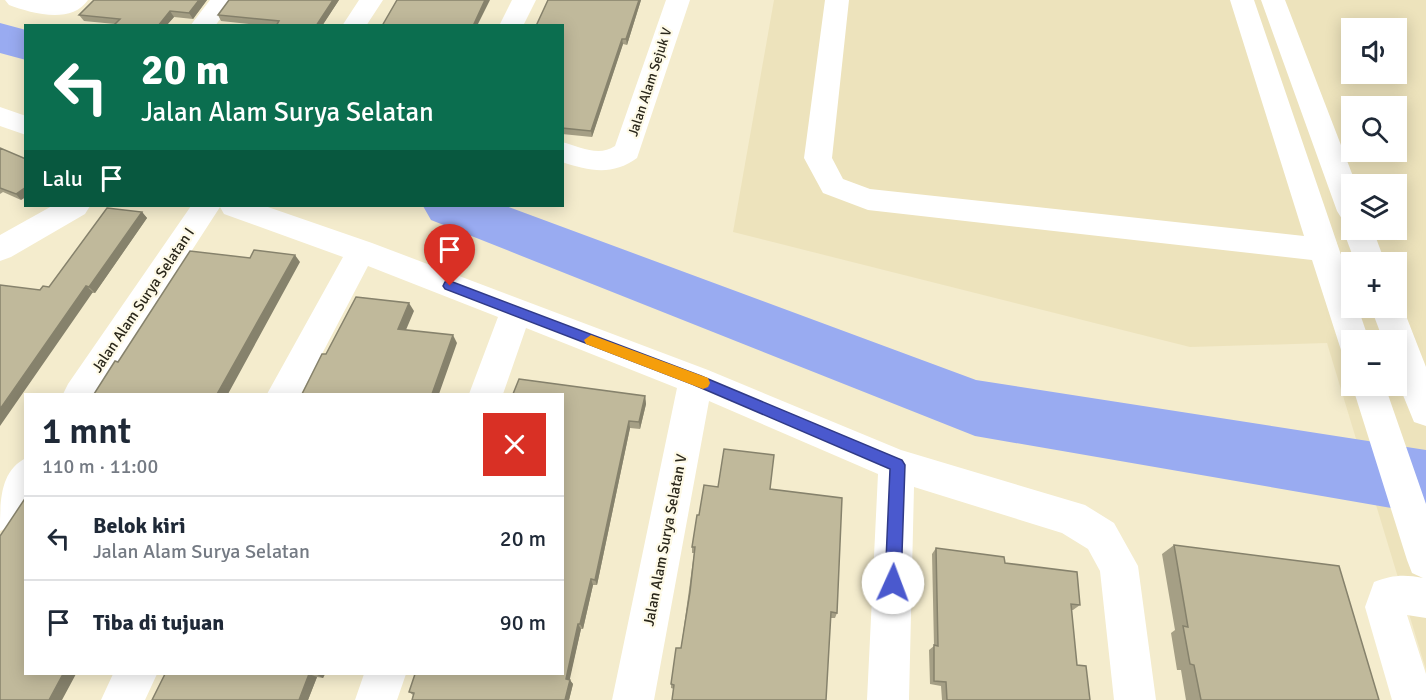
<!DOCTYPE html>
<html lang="id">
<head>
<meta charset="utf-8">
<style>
  :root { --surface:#fff; --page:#f2f2f3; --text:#1f2937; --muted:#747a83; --line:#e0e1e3 }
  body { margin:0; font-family:Signika,sans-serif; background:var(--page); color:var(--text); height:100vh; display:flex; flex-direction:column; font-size:22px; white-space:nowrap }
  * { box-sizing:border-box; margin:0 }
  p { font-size:20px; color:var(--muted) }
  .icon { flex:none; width:33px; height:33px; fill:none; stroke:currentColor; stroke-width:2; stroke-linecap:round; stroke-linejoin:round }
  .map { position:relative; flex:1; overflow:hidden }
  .sheet { position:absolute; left:24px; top:393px; width:540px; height:282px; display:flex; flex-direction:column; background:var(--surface); border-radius:0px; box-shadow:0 3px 15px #0003 }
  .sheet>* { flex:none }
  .guide { position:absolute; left:24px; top:24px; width:540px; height:183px; border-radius:0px; box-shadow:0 3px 15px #0003; background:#0b6e4f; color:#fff; overflow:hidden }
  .fabs { position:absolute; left:1341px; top:18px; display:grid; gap:12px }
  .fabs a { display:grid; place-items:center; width:66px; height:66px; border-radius:0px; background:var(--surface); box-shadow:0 3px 15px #0003; font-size:30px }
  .pin { position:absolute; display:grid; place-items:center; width:51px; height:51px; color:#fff; margin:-62px -26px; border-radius:50% 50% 50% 0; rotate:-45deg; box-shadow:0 0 6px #0007 }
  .pin .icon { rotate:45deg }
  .me { position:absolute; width:66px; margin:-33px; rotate:2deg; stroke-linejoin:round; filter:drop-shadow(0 0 4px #0008) }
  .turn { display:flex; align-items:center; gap:21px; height:126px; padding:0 18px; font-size:27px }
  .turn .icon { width:78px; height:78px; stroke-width:2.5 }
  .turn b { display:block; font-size:42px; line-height:51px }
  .then { display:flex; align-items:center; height:57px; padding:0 18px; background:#0003; gap:12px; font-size:22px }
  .round { display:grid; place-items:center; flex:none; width:63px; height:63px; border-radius:0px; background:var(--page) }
  .summary { display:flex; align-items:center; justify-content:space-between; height:102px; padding:0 18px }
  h1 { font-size:36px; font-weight:600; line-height:45px }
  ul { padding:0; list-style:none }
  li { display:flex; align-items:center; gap:18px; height:84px; padding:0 18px; border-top:2px solid var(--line) }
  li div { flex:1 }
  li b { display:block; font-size:22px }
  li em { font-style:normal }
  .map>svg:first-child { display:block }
</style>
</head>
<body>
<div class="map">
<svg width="1426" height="700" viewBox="0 0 1426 700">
  <rect width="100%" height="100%" fill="#f4eccd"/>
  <path fill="#ede3bc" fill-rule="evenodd" d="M774,0H1426V670L1327,343L1190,347L733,232ZM1352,28H1396V74H1352ZM1352,106H1396V152H1352ZM1352,184H1396V230H1352ZM1352,262H1396V308H1352ZM1352,340H1396V386H1352Z"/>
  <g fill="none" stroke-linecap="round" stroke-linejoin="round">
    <path fill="#99abf1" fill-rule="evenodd" d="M0,23L26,30V60L0,53Z
      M423,206H506L976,380L1426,450V514L975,436L431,220Z"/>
    <path fill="#fff" fill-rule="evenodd" d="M5,0H88C71,25 31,13 9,5Z
      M210,0H234L215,26H190Z
      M359,0H383L366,26H342Z
      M512,0H536L523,26H499Z
      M666,0H690L637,158C613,176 589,171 562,162V142C580,147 599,157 615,146Z
      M825,0H849L832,158L843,179L870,189L1304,236L1230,0H1254L1352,287V308H1358L1369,340H1352V353L1341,350L1312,260L868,210L823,193L804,158Z
      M1261,0H1285L1356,184H1352V230H1373L1385,262H1355L1343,230L1350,221L1342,219L1337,211Z
      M0,107L26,116V135L0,126Z
      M52,206H90L85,214L11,257L0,261V235Z
      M191,206H265L372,243L708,370L901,450L1085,505L1114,523L1138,566L1156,700H1114L1100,571L1088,549L1062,533L914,487L909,700H867L878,474L709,401L654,700H612L677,388L526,328L503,394H469L498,317L368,266L301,394H267L343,257L224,214L220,207L99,394H63L68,384Z
      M1396,298L1403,308L1426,367V426L1414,422L1396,378V340H1383L1371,308H1396Z
      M1352,385L1385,386L1426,504V618L1407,615L1426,674V700H1392L1365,607L1374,582C1392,575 1404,574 1423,578L1412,573L1407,560Z
      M26,458C26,488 33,518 0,531C0,501 0,471 26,458Z
      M113,674H157L145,700H101Z
      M364,674H406L397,700H355Z"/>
  </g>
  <path fill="#a59f85" d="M94,0H207L193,19L174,17L166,26H115V24L84,21L79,15Z
    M229,0H339L322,26H269L221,21L218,15Z
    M548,0H641L627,45L623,44L592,137L562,134V26Z
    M0,148L21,200L3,192L0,194Z
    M142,212L147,218L95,293L40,290L49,287Z
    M562,394L645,396L646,404L640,429L630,428L597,585H593L583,629H581L569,680L573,684L569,700H412L413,695L409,692Z
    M718,487L770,489L837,613L835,618H830L674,689L671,688V684L681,648L694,553H692V547L699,515Z
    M1174,545L1379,700H1186L1181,670H1177L1171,633L1175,630L1162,554Z
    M936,548L1005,563L1080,605L1073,610H1071L1077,665L1090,700H942L941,686L930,684L929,650L934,646L932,554Z
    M165,674H325L323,678L317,677L308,700H152Z"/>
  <path fill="#86826c" d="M199,0H207L193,19L189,13Z
    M333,0H339L322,26H316Z
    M485,0H490L477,26H473Z
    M639,0H641L627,45L626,39Z
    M170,11L174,17L166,26H158Z
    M622,39L623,44L592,137L591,131Z
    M26,187V197L21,200L16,194Z
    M142,212L147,218L95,293L89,287Z
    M295,255L300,262L228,394H217Z
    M86,286L93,292L0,426V409Z
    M409,303L414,311L403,337L398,329Z
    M453,335L457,343L439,394H432Z
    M645,396L646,404L640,429L639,422Z
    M629,421L630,428L597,585L595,580Z
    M591,579L593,585L583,629L580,624Z
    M578,624L581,629L569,683L566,679Z
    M63,674H76L62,700H49Z
    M309,674L317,677L308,700H299Z
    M315,674H325L323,678Z
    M570,680L573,684L569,700H565Z"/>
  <path fill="#c0b99b" stroke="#86826c" stroke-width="1.5" d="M94,0H199L189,13L170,11L158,26L114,25L120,19L79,15Z
    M229,0H333L316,26H276L279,21L218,15Z
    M397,0H485L473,26H382Z
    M548,0H639L626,39H622L591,131L562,128V26H536Z
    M0,148L26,159V187L16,194L0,188Z
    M107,208L142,212L89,287L86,286L0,409V285L40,290L43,286L49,287Z
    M254,250L295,255L217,394H94L115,361L118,362L190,251L250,258Z
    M356,297L409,303L398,329L453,335L432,394H302L322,354H326Z
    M519,379L645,396L639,422L629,421L595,580L591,579L580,624H578L566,679L570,680L565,700H412L414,693L409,692L415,674H562V394H513Z
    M724,449L774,455L770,489L842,498L837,613L831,612L826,700H672L674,685L671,684L676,648H681L690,592L695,547H692L697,515H699L704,485L718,487Z
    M26,497V674H63L49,700H0V536Z
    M1174,545L1339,566L1379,700H1201L1194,665L1190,664L1183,626L1188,627Z
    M936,548L1004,557L1005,563L1077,572L1080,605L1071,604L1077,665L1086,666L1090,700H947L946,682L934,681V645L938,646Z
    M165,674H309L299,700H152Z"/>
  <path fill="#4a59ce" stroke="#303a86" stroke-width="1.5" d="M450,281L701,376L902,460L905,465L901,583L899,588L893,591L887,588L885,583L890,469L692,384L445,289L443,286L445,282Z"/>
  <path fill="#f59e0b" d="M591,335L708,378L710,383L708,387L703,389L586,344L584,340Z"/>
  <g text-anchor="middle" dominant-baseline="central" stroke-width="4.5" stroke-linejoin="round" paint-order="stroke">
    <g font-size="14" fill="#2a271b" stroke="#fefae7">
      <text transform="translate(650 82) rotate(-72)">Jalan Alam Sejuk V</text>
    </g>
    <g font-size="15" fill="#2a271b" stroke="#fefae7">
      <text transform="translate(143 300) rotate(-56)">Jalan Alam Surya Selatan I</text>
      <text transform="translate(665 540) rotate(-79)">Jalan Alam Surya Selatan V</text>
    </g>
  </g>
</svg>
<div class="fabs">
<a><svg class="icon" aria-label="sound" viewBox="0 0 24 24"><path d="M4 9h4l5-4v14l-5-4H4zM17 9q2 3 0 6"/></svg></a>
<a><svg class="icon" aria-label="search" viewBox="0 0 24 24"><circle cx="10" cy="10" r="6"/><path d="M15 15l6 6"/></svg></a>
<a><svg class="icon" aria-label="layers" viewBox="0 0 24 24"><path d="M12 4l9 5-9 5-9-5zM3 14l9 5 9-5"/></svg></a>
<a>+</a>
<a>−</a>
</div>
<div class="pin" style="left:450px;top:286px;background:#d93025"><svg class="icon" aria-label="arrive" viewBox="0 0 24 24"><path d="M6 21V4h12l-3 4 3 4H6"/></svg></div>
<svg class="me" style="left:893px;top:583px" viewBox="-20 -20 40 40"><circle r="19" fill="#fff"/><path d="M0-13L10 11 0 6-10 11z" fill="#4a59ce"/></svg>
<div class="guide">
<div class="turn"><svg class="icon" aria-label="left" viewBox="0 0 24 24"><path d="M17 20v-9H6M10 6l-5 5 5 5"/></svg><div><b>20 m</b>Jalan Alam Surya Selatan</div></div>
<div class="then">Lalu<svg class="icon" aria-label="arrive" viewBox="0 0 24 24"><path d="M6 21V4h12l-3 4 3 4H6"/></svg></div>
</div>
<section class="sheet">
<div class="summary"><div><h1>1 mnt</h1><p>110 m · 11:00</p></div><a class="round" style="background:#d93025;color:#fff"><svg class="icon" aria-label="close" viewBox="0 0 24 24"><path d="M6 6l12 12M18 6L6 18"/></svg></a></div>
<ul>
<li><svg class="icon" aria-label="left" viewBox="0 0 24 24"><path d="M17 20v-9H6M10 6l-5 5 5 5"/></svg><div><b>Belok kiri</b><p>Jalan Alam Surya Selatan</p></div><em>20 m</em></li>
<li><svg class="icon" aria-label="arrive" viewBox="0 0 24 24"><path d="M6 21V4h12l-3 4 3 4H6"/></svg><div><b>Tiba di tujuan</b></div><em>90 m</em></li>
</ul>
</section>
</div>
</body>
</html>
